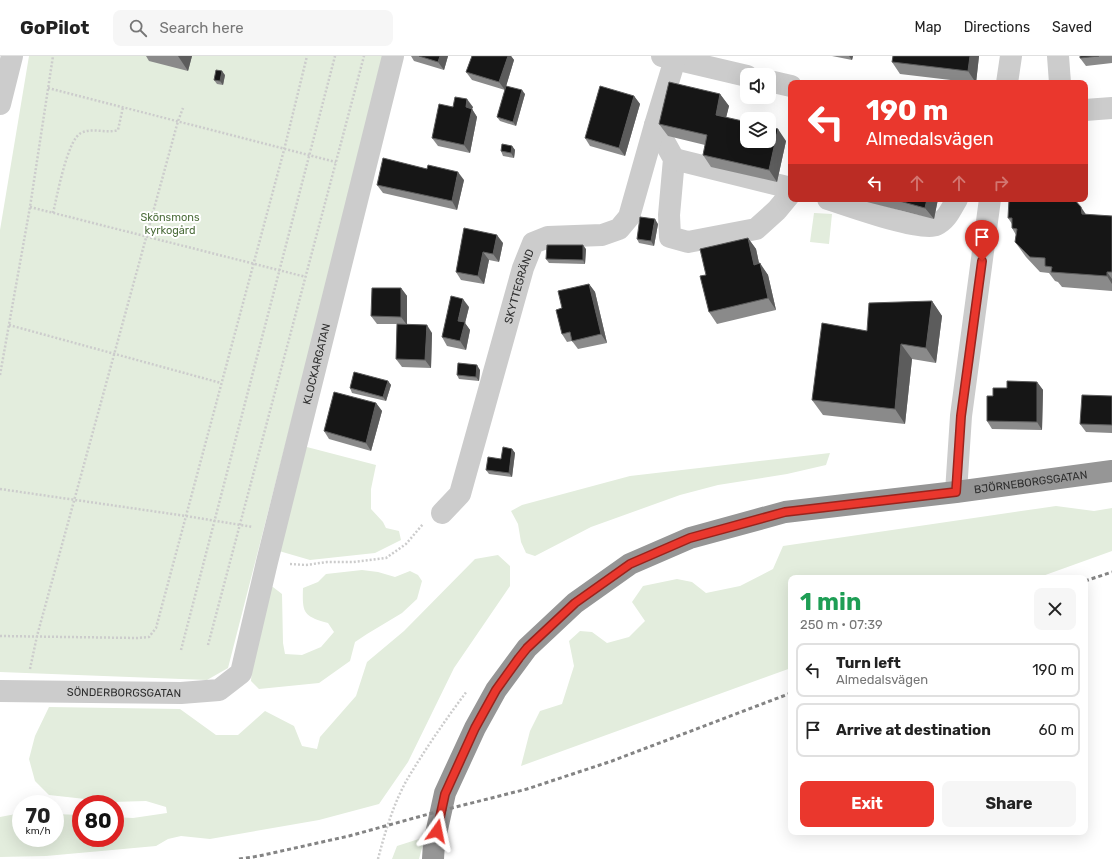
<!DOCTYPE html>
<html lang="en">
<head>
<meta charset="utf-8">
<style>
  :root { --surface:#fff; --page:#f6f6f6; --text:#222; --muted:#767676; --line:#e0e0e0; --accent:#ea372d }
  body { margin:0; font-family:Rubik,sans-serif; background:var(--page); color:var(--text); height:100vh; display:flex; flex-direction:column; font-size:15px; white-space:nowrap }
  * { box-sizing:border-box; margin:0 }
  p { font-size:13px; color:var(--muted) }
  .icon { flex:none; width:22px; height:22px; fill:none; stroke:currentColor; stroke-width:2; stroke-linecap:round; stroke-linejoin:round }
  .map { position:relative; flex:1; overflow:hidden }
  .details { position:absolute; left:788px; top:519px; width:300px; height:260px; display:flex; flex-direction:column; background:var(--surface); border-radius:8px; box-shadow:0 4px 16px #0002 }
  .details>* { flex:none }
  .banner { position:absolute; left:788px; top:24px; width:300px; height:122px; border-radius:8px; box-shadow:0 4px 16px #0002; background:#ea372d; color:#fff; overflow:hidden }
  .controls { position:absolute; left:740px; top:12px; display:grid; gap:8px }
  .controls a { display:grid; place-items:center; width:36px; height:36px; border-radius:8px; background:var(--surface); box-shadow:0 4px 16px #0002; font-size:20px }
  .speed { position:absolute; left:12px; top:739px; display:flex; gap:8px; font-size:20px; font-weight:700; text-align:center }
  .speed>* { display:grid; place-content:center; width:52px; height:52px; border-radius:50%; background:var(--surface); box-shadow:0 4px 16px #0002; line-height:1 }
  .speed small { font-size:10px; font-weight:400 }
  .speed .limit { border:6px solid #d22; background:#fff; color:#111 }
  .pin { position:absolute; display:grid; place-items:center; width:34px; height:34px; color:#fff; margin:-41px -17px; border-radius:50% 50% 50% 0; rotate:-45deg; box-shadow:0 0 4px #0007 }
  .pin .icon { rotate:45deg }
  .me { position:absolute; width:44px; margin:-22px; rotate:12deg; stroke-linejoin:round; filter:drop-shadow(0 0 3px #0008) }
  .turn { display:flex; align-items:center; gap:14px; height:84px; padding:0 12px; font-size:18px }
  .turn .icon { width:52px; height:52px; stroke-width:2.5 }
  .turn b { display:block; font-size:28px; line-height:34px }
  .lanes { display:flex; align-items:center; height:38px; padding:0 12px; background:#0003; justify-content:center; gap:20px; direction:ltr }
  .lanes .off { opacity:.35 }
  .round { display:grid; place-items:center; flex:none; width:42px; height:42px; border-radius:8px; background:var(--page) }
  .overview { display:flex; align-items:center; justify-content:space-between; height:68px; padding:0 12px }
  h1 { font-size:24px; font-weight:700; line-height:30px; color:#1e9e55 }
  .primary-button { display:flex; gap:8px; margin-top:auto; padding:8px 12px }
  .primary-button a { flex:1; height:46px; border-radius:8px; background:var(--accent); color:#fff; font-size:16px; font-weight:700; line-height:46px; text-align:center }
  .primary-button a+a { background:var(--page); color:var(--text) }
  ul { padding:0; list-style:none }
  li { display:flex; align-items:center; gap:12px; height:54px; margin:0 8px 6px; padding:0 4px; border:2px solid var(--line); border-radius:8px }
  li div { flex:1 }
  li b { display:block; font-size:15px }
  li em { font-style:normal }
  header { display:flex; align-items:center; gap:24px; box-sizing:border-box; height:56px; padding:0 20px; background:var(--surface); border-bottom:1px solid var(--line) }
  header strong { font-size:19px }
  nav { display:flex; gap:22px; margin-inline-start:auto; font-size:14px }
  .search { width:280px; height:36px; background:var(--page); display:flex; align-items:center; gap:10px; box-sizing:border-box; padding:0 14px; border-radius:8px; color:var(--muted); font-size:15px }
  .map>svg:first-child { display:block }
</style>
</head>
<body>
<header>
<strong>GoPilot</strong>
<div class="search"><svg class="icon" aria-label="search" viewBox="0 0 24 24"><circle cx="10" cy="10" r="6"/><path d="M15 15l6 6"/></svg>Search here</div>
<nav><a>Map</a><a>Directions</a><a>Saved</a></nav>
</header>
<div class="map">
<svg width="1112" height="803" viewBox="0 0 1112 803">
  <rect width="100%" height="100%" fill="#fff"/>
  <path fill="#e3eddd" d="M29,0H385L228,612L207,624L0,616V174Z
    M814,157L832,158L829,188L810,186Z
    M303,390L376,409L371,433V453L383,466L386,472L399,475L401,484L375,497L310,504L279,495Z
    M830,397L826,409L787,418L718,429L680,439L591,471L535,500L526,497L521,486L518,468L511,455L522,449L630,420Z
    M1056,450L1094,455L1112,452V495L1037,522H791V612L521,710L530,675L540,655L562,648L574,610L569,585L580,575L592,576L607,587L629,581L645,565L632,546L643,530L677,523L692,526L706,537L740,530L773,513L783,490Z
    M498,499L510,510V530L454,612L408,706L379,748L319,764L210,783L181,780L168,783L156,790L46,800L0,801V761L21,757V782H55V758L81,759V782H115V761L133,762L167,757L166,751L146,745L112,746L49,739L35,725L29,703L35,680L49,651L180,653L216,679H238L265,655L294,670L302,690L317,693L320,681L356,640L367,606L404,575L475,503Z
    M362,514L378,516L395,521L410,515L418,519L422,525L417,543L402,557L367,578L355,586L350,605L319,627L259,633L251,625L253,597L269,528L282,538L283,587L285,598L302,599L321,591L334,576L328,567C304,560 302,558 303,532L318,526L326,518Z
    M425,781L419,803H392L397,790Z"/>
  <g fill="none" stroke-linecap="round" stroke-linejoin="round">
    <path stroke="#ccc" stroke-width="2.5" stroke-dasharray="2 2" stroke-linecap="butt" d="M48,32L336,106
      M30,151L306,221
      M53,157C57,141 67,84 81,77C93,71 106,78 118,74L123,51
      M9,269L221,327
      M0,319L30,151L53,0
      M0,433L186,460L253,471
      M290,508L306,509L327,506H353L386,502L406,488L423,468
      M0,580L137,582L149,581L156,572L284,94L307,0
      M208,589L364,0
      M181,594L335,0
      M30,613L37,580L178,65L183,52
      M378,803C385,776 394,746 408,722C426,692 446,663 467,635"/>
    <g stroke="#ccc" stroke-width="22">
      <path d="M662,0L747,20"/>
      <path d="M1058,0L1060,27"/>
      <path d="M769,25L791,30"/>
      <path d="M1007,27L1011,0"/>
      <path d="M0,48L12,0"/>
      <path d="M1085,54L1112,52"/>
      <path d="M655,69L674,103L669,159L670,181L688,186L756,173L777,154L791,137"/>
      <path d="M674,103L791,132"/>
      <path d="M828,143C846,149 922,176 936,169C947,164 951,153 957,143"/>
      <path d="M956,436L961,360L990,143"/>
      <path id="s1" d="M442,457L460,438L523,212L533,187L548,181L602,179L619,173L629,161L655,69L676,0"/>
      <path id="s2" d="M0,635L181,637L219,634L241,617L267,506L393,0"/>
    </g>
    <path stroke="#969696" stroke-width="22" id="s3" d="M433,803L434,787L445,737L475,672L496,634L527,592L575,547L630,508L690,482L785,456L956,436L1112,415"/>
    <path stroke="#848484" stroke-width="3" stroke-dasharray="4 3" stroke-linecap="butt" d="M1085,525L1112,516
      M239,803L259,800L349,780L436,756L527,733L612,705L791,637"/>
  </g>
  <path fill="#8a8a8a" d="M146,0H192L188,15L149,5Z
    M411,0H448L444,14L414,5Z
    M472,0H511L514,4L506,30L525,38L516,70L500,65L497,61L505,34L472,24L466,16Z
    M832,0H853L852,4Z
    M893,0H979L976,27L900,18L892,6Z
    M1080,0H1112V7L1086,10L1080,2Z
    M225,19L223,29L217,28L214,24Z
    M720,38L729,50L726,61L786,85L777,126L711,111L703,99L705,89L668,80L659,68Z
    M634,40L640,48L625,100L590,90L585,82Z
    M453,51H473L472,53L477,61L470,97L438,90L432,82Z
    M512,90L515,94L514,102L503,100L501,95Z
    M464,124L457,154L383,137L377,129Z
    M865,143H938L934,163L867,146Z
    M1076,146L1086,159L1112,160V235L1062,231L1058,226L1055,225L1049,217L1040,216L1026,201L1015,186L1016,179L1012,172V168L1008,162Z
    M658,168L654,190L639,187L637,183Z
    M464,172L503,187L499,206L489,204L484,228L461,224L456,216Z
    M748,182L756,193L759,207L768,219L776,254L717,268L709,256L706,219Z
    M586,193L585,208L549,207L546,203Z
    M589,228L595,236L607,287L578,293L572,285L567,286L562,278V252Z
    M401,232L407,240V268L432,277L431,312L402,311L396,303L397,268H377L371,260Z
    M932,245L942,260L936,307L912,303L905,368L823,359L812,344L867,275Z
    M469,251L465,267L470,274L466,294L447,290L442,281Z
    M480,314L479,325L459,323L457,319Z
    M388,325L391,329L386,345L352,337L350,332Z
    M1037,326L1043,334L1042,374L992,373L987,365L993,340L1007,332Z
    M1112,340V377L1086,376L1080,368Z
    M376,347L382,355L371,395L329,383L324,375Z
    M512,393L515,397L512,421L489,418L486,414L501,403Z"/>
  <path fill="#5c5c5c" d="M178,0H192L188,15Z
    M440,0H448L444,14L438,6Z
    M508,0H511L514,4L505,34L499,26Z
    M849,0H853L852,4Z
    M970,0H979L976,27L968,15Z
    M222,15L225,19L223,29L220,25Z
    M522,34L525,38L516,70L513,66Z
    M720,38L729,50L724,70L716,59Z
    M634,40L640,48L625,100L619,92Z
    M467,43L473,51L472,53L477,61L470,97L464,89L466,51Z
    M778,73L786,85L777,126L769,114Z
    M512,90L515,94L514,102L511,97Z
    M458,116L464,124L457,154L452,145Z
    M927,143H938L934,163L925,152Z
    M1081,151L1091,166L1082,158Z
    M655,163L658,168L654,190L651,185Z
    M497,179L503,187L499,206L493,198Z
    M748,182L756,193L762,221L754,209Z
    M583,189L586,193L585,208L583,204Z
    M483,196L489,204L484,228L478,220Z
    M760,207L768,219L776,254L768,242Z
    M1107,216L1112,223V228L1107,220Z
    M589,228L595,236L607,287L601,278Z
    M401,232L407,240V269L401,261Z
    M463,243L469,251L465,267L470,274L466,294L460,285L458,265Z
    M932,245L942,260L936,307L926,292Z
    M427,269L432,277L431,312L425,304Z
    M901,288L912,303L905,368L895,353Z
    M477,309L480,314L479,325L476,321Z
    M388,325L391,329L386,345L383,341Z
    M1037,326L1043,334L1042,374L1037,366Z
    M376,347L382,355L371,395L366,387Z
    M512,393L515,397L512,421L509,417Z"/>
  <path fill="#161616" stroke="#5c5c5c" d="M419,0H440L438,6Z
    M472,0H508L499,26L466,16Z
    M893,0H970L968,15L892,6Z
    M1080,0H1099L1080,2Z
    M216,14L222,15L220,25L214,24Z
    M669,26L720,38L716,59L747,66V85H769V71L778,73L769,114L703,99L707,79L659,68Z
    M506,30L522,34L513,66L497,61Z
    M600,30L634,40L619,92L585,82Z
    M455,41L467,43L466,51L472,53L464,89L432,82L439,48L453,51Z
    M502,88L512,90L511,97L501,95Z
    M383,102L427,113L428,109L458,116L452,145L377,129Z
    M892,143H927L925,152Z
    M1009,143H1074L1081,151L1082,158L1112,160V216H1107V220L1051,216L1052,211L1045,210V202L1030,201L1015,186L1017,173L1012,172V162H1008Z
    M640,161L655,163L651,185L637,183Z
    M464,172L497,179L493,198L483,196L478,220L456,216Z
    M748,182L754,209L760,207L768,242L709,256L700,220L706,219L700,193Z
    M547,189H583V204L546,203Z
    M589,228L601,278L572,285L570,276L562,278L556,254L562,252L558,235Z
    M372,232H401V261L371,260Z
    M451,240L463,243L458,265L465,266L460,285L442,281Z
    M932,245L926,292L901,288L895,353L812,344L822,267L867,275L869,247Z
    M397,268L427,269L425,304L396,303Z
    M458,307L477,309L476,321L457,319Z
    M354,316L388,325L383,341L350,332Z
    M1007,325L1037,326V366L987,365V340H993V332H1007Z
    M334,336L376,347L366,387L324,375Z
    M1082,339L1112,340V369L1080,368Z
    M503,391L512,393L509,417L486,414L488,401L501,403Z"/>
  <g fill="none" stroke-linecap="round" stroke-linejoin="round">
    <defs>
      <path id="route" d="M437,775L445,738L475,672L496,634L519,602L527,592L575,547L630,508L690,482L785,456L956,436L961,360L982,205"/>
    </defs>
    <use href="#route" stroke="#98241d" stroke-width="10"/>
    <use href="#route" stroke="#ea372d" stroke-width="7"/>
  </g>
  <g text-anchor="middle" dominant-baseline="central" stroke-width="4" stroke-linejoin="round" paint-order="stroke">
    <g font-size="11" fill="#4c6d3b" stroke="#fff">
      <text x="170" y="161">Skönsmons<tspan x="170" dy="13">kyrkogård</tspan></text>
    </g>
    <g font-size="11" fill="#2f2f2f" stroke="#fff">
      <text stroke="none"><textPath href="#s1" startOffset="242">SKYTTEGRÄND</textPath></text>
      <text stroke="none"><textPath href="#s2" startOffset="565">KLOCKARGATAN</textPath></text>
      <text stroke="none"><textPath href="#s3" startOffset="779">BJÖRNEBORGSGATAN</textPath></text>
      <text stroke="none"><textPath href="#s2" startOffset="124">SÖNDERBORGSGATAN</textPath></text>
    </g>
  </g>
</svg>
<div class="controls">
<a><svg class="icon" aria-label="sound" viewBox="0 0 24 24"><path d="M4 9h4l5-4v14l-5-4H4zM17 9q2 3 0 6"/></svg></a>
<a><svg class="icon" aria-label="layers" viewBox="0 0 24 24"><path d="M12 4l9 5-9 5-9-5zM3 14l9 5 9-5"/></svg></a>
</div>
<div class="speed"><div>70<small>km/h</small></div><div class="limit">80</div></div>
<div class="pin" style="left:982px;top:205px;background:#d93025"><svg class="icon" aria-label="arrive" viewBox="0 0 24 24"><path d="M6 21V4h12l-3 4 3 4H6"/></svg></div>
<svg class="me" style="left:437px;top:775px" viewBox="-20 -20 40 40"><path d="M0-17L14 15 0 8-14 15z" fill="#ea372d" stroke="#fff" stroke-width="4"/></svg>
<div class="banner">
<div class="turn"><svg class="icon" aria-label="left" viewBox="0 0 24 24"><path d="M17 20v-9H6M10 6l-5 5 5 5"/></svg><div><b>190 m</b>Almedalsvägen</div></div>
<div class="lanes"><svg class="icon" aria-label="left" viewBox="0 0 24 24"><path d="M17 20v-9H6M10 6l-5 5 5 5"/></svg><svg class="icon off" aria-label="ahead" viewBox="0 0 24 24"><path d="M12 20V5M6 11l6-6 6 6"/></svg><svg class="icon off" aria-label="ahead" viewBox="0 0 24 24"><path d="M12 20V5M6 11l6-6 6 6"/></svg><svg class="icon off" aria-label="right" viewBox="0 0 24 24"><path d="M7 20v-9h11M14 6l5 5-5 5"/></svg></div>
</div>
<section class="details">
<div class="overview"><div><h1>1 min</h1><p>250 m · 07:39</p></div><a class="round"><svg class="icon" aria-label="close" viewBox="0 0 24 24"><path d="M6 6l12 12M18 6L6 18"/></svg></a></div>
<ul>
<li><svg class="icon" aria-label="left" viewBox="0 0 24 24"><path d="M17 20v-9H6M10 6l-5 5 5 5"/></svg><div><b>Turn left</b><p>Almedalsvägen</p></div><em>190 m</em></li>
<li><svg class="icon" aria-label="arrive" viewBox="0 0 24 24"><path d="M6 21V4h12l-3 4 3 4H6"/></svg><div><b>Arrive at destination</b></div><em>60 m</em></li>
</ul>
<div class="primary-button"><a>Exit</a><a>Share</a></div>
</section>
</div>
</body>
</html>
